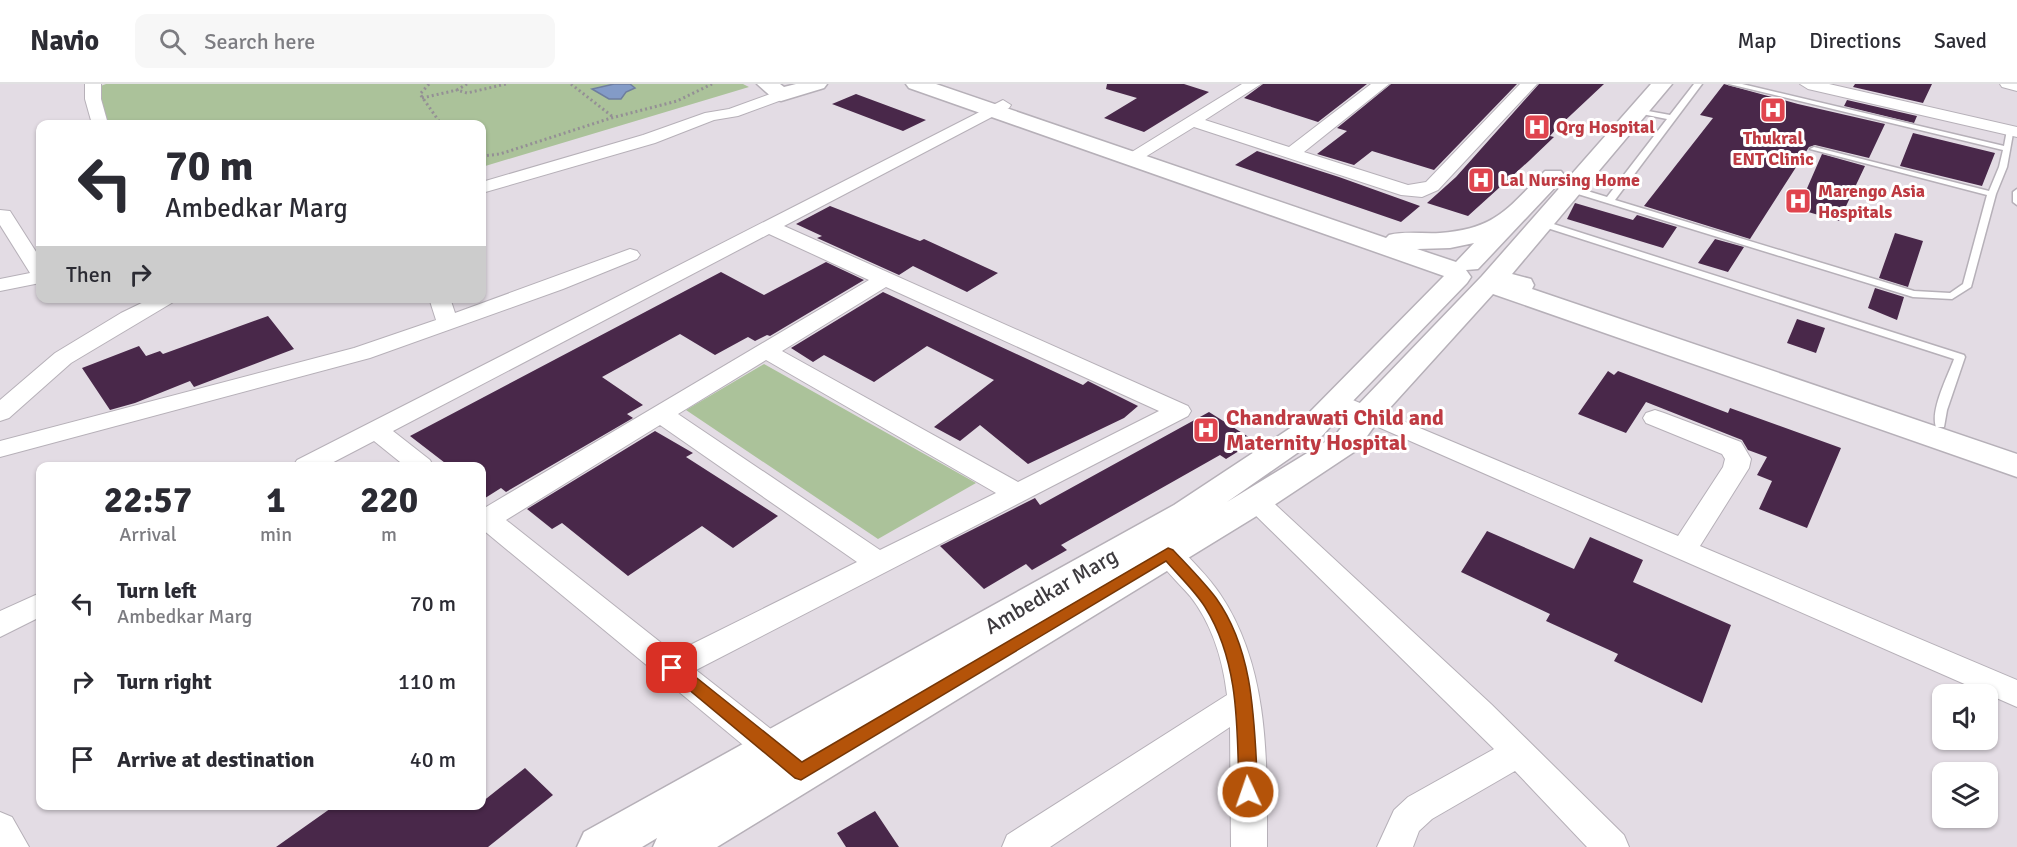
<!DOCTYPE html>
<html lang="en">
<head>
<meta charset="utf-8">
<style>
  :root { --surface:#fff; --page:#f7f7f7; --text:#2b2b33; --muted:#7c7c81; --line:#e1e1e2 }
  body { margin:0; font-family:Signika,sans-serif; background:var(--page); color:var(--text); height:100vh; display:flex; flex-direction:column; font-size:22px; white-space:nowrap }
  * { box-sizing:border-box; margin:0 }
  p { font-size:20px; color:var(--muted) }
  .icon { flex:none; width:33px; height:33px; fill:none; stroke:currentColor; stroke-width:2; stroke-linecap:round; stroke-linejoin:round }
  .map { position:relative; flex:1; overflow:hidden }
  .side { position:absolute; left:36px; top:378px; width:450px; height:348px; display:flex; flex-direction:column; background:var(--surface); border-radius:12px; box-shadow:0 2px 4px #0004 }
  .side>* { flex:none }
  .guide { position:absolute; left:36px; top:36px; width:450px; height:183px; border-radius:12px; box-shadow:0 2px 4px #0004; background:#fff; color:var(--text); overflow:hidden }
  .fabs { position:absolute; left:1932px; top:600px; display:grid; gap:12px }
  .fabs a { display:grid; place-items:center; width:66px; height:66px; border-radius:12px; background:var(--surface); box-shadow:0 2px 4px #0004; font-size:30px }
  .pin { position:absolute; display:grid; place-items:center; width:51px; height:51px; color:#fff; margin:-26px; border-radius:12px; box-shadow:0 3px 9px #0006 }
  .me { position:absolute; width:66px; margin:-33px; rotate:357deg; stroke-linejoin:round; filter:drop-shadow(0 0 4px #0008) }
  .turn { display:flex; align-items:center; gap:21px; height:126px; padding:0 30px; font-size:27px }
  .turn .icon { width:78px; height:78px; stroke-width:2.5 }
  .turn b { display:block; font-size:42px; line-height:51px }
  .then { display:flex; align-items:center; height:57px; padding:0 30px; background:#0003; gap:12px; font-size:22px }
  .eta { display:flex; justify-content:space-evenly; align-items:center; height:102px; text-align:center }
  .eta b { font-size:36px; font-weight:800; line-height:42px }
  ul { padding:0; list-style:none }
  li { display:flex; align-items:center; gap:18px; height:78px; padding:0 30px }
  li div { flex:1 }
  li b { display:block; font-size:22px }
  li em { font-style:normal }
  header { display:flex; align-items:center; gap:36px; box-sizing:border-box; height:84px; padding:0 30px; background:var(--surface); border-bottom:2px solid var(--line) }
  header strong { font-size:28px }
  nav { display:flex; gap:33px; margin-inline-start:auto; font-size:21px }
  .search { width:420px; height:54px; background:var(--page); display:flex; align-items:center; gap:15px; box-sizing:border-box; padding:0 21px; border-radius:12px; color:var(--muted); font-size:22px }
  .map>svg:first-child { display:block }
</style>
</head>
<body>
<header>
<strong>Navio</strong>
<div class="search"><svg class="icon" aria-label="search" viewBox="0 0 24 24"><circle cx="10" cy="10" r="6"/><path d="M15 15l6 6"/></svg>Search here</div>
<nav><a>Map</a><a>Directions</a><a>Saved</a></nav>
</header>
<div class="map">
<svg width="2017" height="763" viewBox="0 0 2017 763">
  <rect width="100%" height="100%" fill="#e3dce4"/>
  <path fill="#abc29a" d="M106,0H743L749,3L482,83V40H94L84,8Z
    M764,280L976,399L878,455L686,326Z"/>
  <path fill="#839bc7" stroke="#6e7e9e" stroke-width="1.5" d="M614,0H630L635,4L626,8L621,15H609L592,5Z"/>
  <path fill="#49284a" d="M1107,0H1184L1209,8L1144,48L1104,34L1137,14L1106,5Z
    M1263,0H1367L1318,38L1244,14Z
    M1391,0H1517L1434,86L1372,67L1354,81L1317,70L1347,47L1337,44Z
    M1539,0H1604L1556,45L1550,52L1554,53L1530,76L1468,132L1427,119L1456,93Z
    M1724,0L1798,20L1885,40L1869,74L1815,61L1809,63L1750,155L1644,122L1713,34L1700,31Z
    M1855,0H1932L1923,19L1853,3Z
    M856,10L926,36L903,47L832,20Z
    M1847,16L1917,32L1914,39L1844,22Z
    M1913,49L1995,69L1982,102L1900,82Z
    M1257,67L1339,93L1420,122L1401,138L1235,81Z
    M1822,70L1865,82L1839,137L1798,125Z
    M1575,119L1633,136L1637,131L1677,143L1663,164L1567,135Z
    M830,122L920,157L924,155L998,189L967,208L913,182L899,191L817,154L822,152L796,140Z
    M1895,149L1923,157L1908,203L1879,194Z
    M1715,155L1744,163L1728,188L1698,179Z
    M826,178L864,196L770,252L767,251L755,257L748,253L715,271L680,250L602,293L643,321L627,330L633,334L506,408L501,404L482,416V382H449L410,352L721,188L764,211Z
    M1875,204L1904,213L1897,236L1868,224Z
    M883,208L1083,301L1088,297L1138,322L1124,334L1028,380L980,341L960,357L934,343L994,296L927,262L874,298L824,271L813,278L791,264Z
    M268,232L294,265L194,303L190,297L135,319L110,326L82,284L139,262L146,272L160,267L163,270Z
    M1797,235L1825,244L1816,269L1787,259Z
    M1608,287L1614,291L1618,287L1728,329L1730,324L1841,364L1807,444L1759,425L1772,397L1757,391L1767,373L1748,366L1742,356L1646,318L1626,349L1578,330Z
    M1209,328L1255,357L1226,375L1220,371L1061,461L1067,466L1032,486L1026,480L984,505L940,462L1035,414L1040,421Z
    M655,347L693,369L686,373L778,432L733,464L702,442L628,492L562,439L552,445L527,425Z
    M1487,447L1574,485L1590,453L1643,476L1633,498L1731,541L1702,619L1614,577L1618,570L1546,537L1550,530L1461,488Z
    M525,684L553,711L488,763H276L334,722H482V718Z
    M875,727L899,763H846L837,749Z"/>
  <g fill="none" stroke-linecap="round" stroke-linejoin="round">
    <defs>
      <path id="lane" d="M1694,0H1702L1615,116L1914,207L1950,209L1963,200L1987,111L1810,65L1814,63L1989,107L1999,83L2003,66L1729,0H1742L2004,62L2007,46L2014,44L2007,83L1996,110L1971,203L1952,215L1913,213L1568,107V103L1571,102L1607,113L1667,35L1637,29V25L1670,31Z
        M2017,105V121L2013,118V108Z
        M1541,136L1964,271L1965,273L1947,326L1944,343H1936C1930,326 1948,292 1954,275L1538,141L1536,139Z"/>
      <path id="street" d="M85,0H101V15L108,40H92L85,15Z
        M1242,0H1261L1205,36L1289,63L1371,0H1389L1304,68L1408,101L1426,98L1520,0H1537L1438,106L1422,113L1401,111L1194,43L1137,78L1131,79L1122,74Z
        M1800,0H1829L2017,43V53L1808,5Z
        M2000,0H2017V7L2002,3Z
        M781,6L789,11L787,14L738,32L714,36L655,59L482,109V98L643,51L705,29L729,25Z
        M1003,16L1011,21L1009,24L784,142L1188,322L1191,327L1188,332L696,586L795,664L800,674L795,684L783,688L771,684L482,445V422L486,423L869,196L769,150L393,347L430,376L433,382H405L374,357L326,382H293L297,376ZM886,203L1159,327L1018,398L782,267ZM766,276L996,409L880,466L678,330ZM660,341L857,478L674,569L506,436Z
        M0,126L10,127L40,174V199L0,207V195L30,189L0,141Z
        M630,165L637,167L640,171L637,175L563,205L370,274L0,373V357L354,264L436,236L429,214H450L455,229Z
        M152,214H180L71,279L9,334L0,337V316L55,269L121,229Z
        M1336,309L1678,452L1723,383L1725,375L1722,370L1646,339L1643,334L1646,329L1655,326L1664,329L1741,358L1751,375L1749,384L1700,462L2017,596V623L1328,321L1324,316L1328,311Z
        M1256,408L1265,411L1491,620L1624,751L1629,763H1587L1515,687L1432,735L1419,747L1413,763H1377L1394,726L1408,713L1494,665L1247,423L1243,417L1247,411Z
        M1168,459L1178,462C1192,477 1208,492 1220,510C1270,584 1267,678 1267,763H1231L1230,643L1050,763H1002L1007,751L1227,611C1223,576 1212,540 1190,512C1178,498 1163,485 1154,469L1158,462Z
        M40,509V533L0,553V527Z
        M0,728L12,733L29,763H0Z"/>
      <path id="secondary" d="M757,0H780L784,3L796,0H827L824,4L781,17L774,15Z
        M906,0H936L1386,154L1389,151C1405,147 1423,150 1440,149C1496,145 1508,124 1545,87H1561L1565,92L1561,97L1478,185L1466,186L1471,193L1467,199L1347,323L1323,351L1227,418L1335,352L1356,323L1482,192L1651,0H1672L1512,190L1531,195L1534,201L1532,205L2017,370V393L1493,210L1378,337L1357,366L1268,425L717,763H653L657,754L642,763H577L584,748L1174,421L1301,337L1444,192L909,4ZM1474,159L1456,178L1417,165L1450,164Z"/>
    </defs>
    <use href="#lane" stroke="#b6b0b8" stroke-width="3"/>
    <use href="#street" stroke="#b6b0b8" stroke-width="2"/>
    <use href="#secondary" stroke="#b6b0b8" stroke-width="3"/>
    <path stroke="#948f95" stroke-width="3" stroke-dasharray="2 3" stroke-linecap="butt" d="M429,0L420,10L441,40
      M467,0L457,6L467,9L506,0
      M571,0L613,33
      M422,14L457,6
      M482,72L500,70L611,34L677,17L712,0"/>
    <use href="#lane" fill="#fff" fill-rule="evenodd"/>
    <use href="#street" fill="#fff" fill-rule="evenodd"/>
    <use href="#secondary" fill="#fff" fill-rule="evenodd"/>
  </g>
  <path fill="#b45309" stroke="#753606" stroke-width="1.5" d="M1168,464L1173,466C1187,481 1203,497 1216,514C1256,570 1254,643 1258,708L1255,714L1248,717L1242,714L1239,708C1237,646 1240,579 1205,523C1195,507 1179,492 1166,477L801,696L795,694L663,584L666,579H678L802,678Z"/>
  <defs>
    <symbol id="hospital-square" viewBox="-11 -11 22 22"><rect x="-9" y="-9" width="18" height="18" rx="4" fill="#e0444e" stroke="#fff"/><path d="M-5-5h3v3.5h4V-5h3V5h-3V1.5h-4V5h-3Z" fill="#fff"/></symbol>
  </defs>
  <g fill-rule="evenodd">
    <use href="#hospital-square" x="1758" y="11" width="30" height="30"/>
    <use href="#hospital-square" x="1522" y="28" width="30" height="30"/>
    <use href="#hospital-square" x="1466" y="81" width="30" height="30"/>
    <use href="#hospital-square" x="1783" y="102" width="30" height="30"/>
    <use href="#hospital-square" x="1191" y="331" width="30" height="30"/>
  </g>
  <g text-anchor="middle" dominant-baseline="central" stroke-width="6" stroke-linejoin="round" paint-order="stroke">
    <g font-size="18" font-weight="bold" fill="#be3a42" stroke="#fff" text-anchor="start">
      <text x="1556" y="43">Qrg Hospital</text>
      <text x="1773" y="54" text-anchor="middle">Thukral<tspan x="1773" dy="21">ENT Clinic</tspan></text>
      <text x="1500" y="96">Lal Nursing Home</text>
      <text x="1818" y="107">Marengo Asia<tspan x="1818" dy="21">Hospitals</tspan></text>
    </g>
    <g font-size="22" font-weight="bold" fill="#be3a42" stroke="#fff" text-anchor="start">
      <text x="1226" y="333">Chandrawati Child and<tspan x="1226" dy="25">Maternity Hospital</tspan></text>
    </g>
    <g font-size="22" fill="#3e3b3f" stroke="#fff">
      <text transform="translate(1051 507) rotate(-30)">Ambedkar Marg</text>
    </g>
  </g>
</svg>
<div class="fabs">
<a><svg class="icon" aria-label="sound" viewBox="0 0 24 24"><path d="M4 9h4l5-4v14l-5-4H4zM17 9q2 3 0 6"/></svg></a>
<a><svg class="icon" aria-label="layers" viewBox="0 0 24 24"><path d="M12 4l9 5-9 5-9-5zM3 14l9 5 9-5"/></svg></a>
</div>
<div class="pin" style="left:672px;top:584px;background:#d93025"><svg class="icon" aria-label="arrive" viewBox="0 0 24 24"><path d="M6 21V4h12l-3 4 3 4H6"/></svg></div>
<svg class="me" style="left:1248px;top:708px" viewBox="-20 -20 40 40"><circle r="17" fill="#b45309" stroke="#fff" stroke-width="3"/><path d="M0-11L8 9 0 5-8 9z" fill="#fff"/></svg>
<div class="guide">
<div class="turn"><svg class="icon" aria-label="left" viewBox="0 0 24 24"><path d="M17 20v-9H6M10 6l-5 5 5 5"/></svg><div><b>70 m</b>Ambedkar Marg</div></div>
<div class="then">Then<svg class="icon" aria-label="right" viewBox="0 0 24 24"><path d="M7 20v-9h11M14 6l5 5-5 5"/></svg></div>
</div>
<section class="side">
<div class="eta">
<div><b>22:57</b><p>Arrival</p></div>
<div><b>1</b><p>min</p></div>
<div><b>220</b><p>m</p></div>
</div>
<ul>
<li><svg class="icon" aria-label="left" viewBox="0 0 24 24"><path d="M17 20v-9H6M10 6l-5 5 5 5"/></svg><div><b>Turn left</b><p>Ambedkar Marg</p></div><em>70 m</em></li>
<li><svg class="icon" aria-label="right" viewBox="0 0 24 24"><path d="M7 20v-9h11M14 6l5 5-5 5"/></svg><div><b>Turn right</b></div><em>110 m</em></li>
<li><svg class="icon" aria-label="arrive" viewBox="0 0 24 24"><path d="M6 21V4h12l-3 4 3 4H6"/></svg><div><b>Arrive at destination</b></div><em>40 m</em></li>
</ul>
</section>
</div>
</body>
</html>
